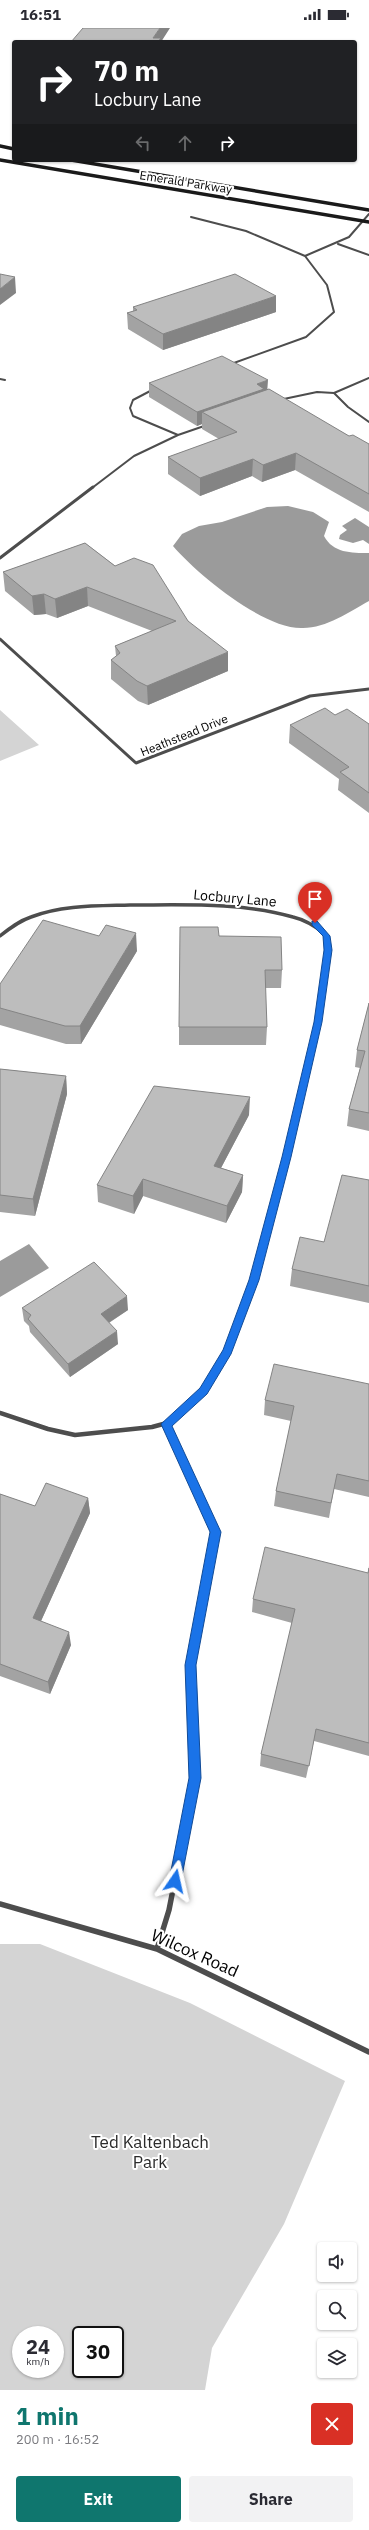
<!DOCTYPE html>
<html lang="en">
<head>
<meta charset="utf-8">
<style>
  :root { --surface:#fff; --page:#f2f2f3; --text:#2b2b33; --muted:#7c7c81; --accent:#0f766e }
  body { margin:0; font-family:"IBM Plex Sans",sans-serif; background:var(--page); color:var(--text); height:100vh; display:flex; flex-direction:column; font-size:15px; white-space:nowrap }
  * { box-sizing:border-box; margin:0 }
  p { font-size:13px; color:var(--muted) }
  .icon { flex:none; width:22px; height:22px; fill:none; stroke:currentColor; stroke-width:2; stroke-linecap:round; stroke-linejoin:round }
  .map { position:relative; height:2362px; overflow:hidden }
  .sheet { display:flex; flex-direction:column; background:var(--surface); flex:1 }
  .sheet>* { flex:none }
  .top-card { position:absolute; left:12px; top:12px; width:345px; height:122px; border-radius:4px; box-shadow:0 1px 3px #0004; background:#202124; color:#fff; overflow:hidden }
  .buttons { position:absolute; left:317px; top:2214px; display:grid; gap:8px }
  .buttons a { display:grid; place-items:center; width:40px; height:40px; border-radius:4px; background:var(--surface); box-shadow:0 1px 3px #0004; font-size:20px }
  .speed { position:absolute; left:12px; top:2298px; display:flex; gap:8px; font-size:20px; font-weight:700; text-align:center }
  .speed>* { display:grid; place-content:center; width:52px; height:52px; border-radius:50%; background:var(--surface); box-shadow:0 1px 3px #0004; line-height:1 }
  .speed small { font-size:10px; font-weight:400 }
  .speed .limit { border:2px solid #111; border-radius:6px; background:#fff; color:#111 }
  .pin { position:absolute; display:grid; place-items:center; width:34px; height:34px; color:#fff; margin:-41px -17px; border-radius:50% 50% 50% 0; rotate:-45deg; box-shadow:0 0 4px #0007 }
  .pin .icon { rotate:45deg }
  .me { position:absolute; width:44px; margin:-22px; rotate:11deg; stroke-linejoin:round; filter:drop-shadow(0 0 3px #0008) }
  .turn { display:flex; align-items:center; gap:14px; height:84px; padding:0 16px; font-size:18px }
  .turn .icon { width:52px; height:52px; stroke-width:2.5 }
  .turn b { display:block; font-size:28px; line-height:34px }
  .lanes { display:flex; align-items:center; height:38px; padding:0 16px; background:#0003; justify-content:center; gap:20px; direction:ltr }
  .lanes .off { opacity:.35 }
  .round { display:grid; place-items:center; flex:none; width:42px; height:42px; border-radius:4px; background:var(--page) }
  .headline { display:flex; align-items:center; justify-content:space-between; height:68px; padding:0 16px }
  h1 { font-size:24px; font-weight:700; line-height:30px; color:var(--accent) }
  .cta { display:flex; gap:8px; margin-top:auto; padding:8px 16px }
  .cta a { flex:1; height:46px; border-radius:4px; background:var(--accent); color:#fff; font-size:16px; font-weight:700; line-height:46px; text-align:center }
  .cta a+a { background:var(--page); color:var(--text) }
  .status { display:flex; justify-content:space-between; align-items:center; height:28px; padding:0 20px; background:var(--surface); direction:ltr }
  .status svg { height:11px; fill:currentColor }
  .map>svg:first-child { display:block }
</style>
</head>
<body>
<div class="status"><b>16:51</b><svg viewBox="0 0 49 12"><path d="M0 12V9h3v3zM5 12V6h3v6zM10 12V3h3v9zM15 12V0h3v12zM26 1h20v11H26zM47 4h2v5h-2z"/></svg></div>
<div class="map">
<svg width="369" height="2362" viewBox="0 0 369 2362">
  <rect width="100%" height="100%" fill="#fff"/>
  <path fill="#d4d4d4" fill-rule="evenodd" d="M0,682L39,717L0,733Z
    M0,1916H40L190,1975L345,2053L284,2196L212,2320L205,2362H0ZM21,2307H55V2341H21ZM81,2307H115V2341H81Z"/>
  <path fill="#9b9b9b" d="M288,478L313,484L329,494L324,508C333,525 351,525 369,525V573C349,584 325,601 301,600C262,600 197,546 173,518L182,506L199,498L222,494L267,479Z
    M355,490L369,499V516L363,512L353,515L339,511L340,507L347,502L342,498Z
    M29,1216L49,1240L0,1269V1233Z"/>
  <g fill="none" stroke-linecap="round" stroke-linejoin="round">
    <path stroke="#4d4d4d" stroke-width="2" d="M191,189L246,203L305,228
      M338,216L369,227
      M231,336L306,309L334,284L327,257L305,228L349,209L369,186
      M0,351L5,352
      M154,361L133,372L130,380L133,388L178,407
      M334,365L348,379L369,394
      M279,372L317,364L334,365L369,350
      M92,460L134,428L178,407L207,397"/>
    <path stroke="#4d4d4d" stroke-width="3" d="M0,530L93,459
      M0,611L136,735L310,668L369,661"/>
    <path stroke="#4d4d4d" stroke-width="3.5" d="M0,908C10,900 19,893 31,889C62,877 97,878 130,877C184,877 241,874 293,889C306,892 315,898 325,906L327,926L313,1014L270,1193"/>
    <path stroke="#4d4d4d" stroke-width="4.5" d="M0,1385L48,1401L75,1407L152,1399L167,1395L176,1389L202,1363L227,1324L248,1269L270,1192
      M166,1396L215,1504L190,1637L193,1710"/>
    <path stroke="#4d4d4d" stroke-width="5.5" d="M0,1876L157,1921L369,2024
      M157,1921L169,1882L195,1750L193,1709"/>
    <path stroke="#1a1a1a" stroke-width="3.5" d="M0,118L14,121
      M0,132L369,194
      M71,132L369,182"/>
  </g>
  <path fill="#a3a3a3" d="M276,268V284L163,322L128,301L127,285L133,283V279Z
    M149,355L267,362L349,408L369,416V484L295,442L262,454L252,448L200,468L168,446V429L219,411L202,401V396L197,398L149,369Z
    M85,515L188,593L228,643L148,677L138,673L111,651V632L116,628L115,618L152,603L88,578L57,590L46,586L34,587L5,563L3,544Z
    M335,687L369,696V785L338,762L339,751L289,715L290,697Z
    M219,908L282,942L281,960H265L267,999L266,1017H179V999Z
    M137,923L81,1016H66L0,997V956Z
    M369,975V1103L347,1098L349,1081L360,1040L355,1039L357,1022Z
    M0,1041L66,1048L67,1066L35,1188L0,1184Z
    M249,1087L221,1140L243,1147L242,1164L226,1195L143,1168L134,1186L98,1174L97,1157Z
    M369,1152V1275L290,1258L292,1241L324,1214Z
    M22,1280L128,1282L109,1295L118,1316L70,1349L30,1304L29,1298L24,1293Z
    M369,1356V1469L334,1461L329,1490L274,1478L276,1463L291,1393L264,1387L265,1372Z
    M0,1466L35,1478L88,1470L90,1485L41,1593L71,1617L50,1666L0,1648Z
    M369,1538V1728L314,1713L306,1750L260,1738L261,1726L292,1595L252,1584L253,1571L368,1545Z"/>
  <path fill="#848484" d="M160,0H170L161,14H153V10Z
    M15,249L16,265L0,277V261Z
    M276,268V284L163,322V306Z
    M268,352L267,366L202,384V396L197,398V384L257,356Z
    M296,425L295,442L262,454L263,437Z
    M253,431L252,448L200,468V450Z
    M87,559L88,578L57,590L55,571Z
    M44,566L46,586L34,587L32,568Z
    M228,624V643L148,677L147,658Z
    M136,905L137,923L81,1016L80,998Z
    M66,1048L67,1066L35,1188L33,1171Z
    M250,1069L249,1087L213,1155L214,1138Z
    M243,1147L242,1164L226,1195L227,1178Z
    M143,1151V1168L134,1186L133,1168Z
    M127,1268L128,1282L102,1299L101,1286Z
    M117,1303L118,1316L70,1349L68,1336Z
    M88,1470L90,1485L36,1604L33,1590Z
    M69,1604L71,1617L50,1666L48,1654Z"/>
  <path fill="#bdbdbd" stroke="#848484" d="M83,0H160L153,10H161L158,14H71Z
    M0,246L15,249L0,261Z
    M235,246L276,268L163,306L127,285L137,282L133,279Z
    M222,328L268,352L257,356L264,361L197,384L149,355Z
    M269,361L349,408L353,407L369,416V466L296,425L263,437L253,431L200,450L168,429L237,404L202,384Z
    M85,515L115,538L134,530L153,537L188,593L228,624L147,658L137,653L111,632L120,625L115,618L176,593L87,559L55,571L44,566L32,568L3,544Z
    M325,680L335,687L347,681L369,696V765L340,744L349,739L290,697Z
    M43,892L99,908L106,897L136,905L80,998H65L0,980V956Z
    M180,899H218L219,908L281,909L282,942H265L267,999H179Z
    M369,975V1085L349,1081L365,1023L357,1022Z
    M0,1041L66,1048L33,1171L0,1167Z
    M154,1058L250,1069L214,1138L243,1147L227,1178L143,1151L133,1168L97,1157Z
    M342,1147L369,1152V1258L292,1241L300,1209L324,1214Z
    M94,1234L127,1268L101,1286L117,1303L68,1336L28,1291L31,1287L22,1280Z
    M274,1336L369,1356V1453L337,1446L331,1475L276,1463L294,1378L265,1372Z
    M46,1455L88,1470L33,1590L69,1604L48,1654L0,1636V1466L35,1478Z
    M265,1519L368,1545L369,1540V1715L316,1701L309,1738L261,1726L295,1581L253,1571Z"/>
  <path fill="#1a73e8" stroke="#114b97" d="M312,893H317L330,908L332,922L322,994L291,1129L259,1252L231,1326L207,1366L172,1398L221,1504L196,1637L201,1750L181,1853L179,1857L175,1859L171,1857L169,1853L189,1750L185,1637L210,1504L161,1396L200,1360L223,1322L249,1252L282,1129L314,994L324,922L323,908L312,897Z"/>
  <g text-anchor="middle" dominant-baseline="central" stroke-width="4" stroke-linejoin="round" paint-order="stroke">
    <g font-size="12" fill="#000" stroke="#fff">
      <text transform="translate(186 154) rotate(9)">Emerald Parkway</text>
      <text transform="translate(184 707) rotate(-22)">Heathstead Drive</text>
    </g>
    <g font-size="14" fill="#000" stroke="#fff">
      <text transform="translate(235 870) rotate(5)">Locbury Lane</text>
    </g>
    <g font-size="17" fill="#000" stroke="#fff">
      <text transform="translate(195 1925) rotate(24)">Wilcox Road</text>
    </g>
    <g font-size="17" fill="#2b2b2b" stroke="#fff">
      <text x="150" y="2114">Ted Kaltenbach<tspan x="150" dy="20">Park</tspan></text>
    </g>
  </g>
</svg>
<div class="buttons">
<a><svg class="icon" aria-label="sound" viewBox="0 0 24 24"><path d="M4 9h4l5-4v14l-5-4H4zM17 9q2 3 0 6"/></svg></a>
<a><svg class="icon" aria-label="search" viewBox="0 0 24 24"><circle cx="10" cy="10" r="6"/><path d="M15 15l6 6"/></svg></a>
<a><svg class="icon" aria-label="layers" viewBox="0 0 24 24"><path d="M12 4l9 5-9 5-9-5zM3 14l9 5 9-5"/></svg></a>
</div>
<div class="speed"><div>24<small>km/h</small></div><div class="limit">30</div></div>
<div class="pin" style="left:315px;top:895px;background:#d93025"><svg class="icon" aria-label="arrive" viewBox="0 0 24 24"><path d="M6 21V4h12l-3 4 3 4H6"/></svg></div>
<svg class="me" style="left:175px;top:1853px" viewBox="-20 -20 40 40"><path d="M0-17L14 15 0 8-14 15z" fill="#1a73e8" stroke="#fff" stroke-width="4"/></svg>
<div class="top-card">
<div class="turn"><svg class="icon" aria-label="right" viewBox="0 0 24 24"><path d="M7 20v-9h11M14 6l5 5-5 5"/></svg><div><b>70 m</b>Locbury Lane</div></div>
<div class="lanes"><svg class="icon off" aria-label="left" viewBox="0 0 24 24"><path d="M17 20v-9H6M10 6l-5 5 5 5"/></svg><svg class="icon off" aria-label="ahead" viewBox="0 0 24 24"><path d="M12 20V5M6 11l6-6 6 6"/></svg><svg class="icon" aria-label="right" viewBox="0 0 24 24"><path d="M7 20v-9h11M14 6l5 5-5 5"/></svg></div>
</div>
</div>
<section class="sheet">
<div class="headline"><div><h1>1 min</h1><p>200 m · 16:52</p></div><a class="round" style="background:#d93025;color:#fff"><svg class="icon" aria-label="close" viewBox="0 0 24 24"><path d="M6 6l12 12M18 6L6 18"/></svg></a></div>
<div class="cta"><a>Exit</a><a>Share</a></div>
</section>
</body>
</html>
